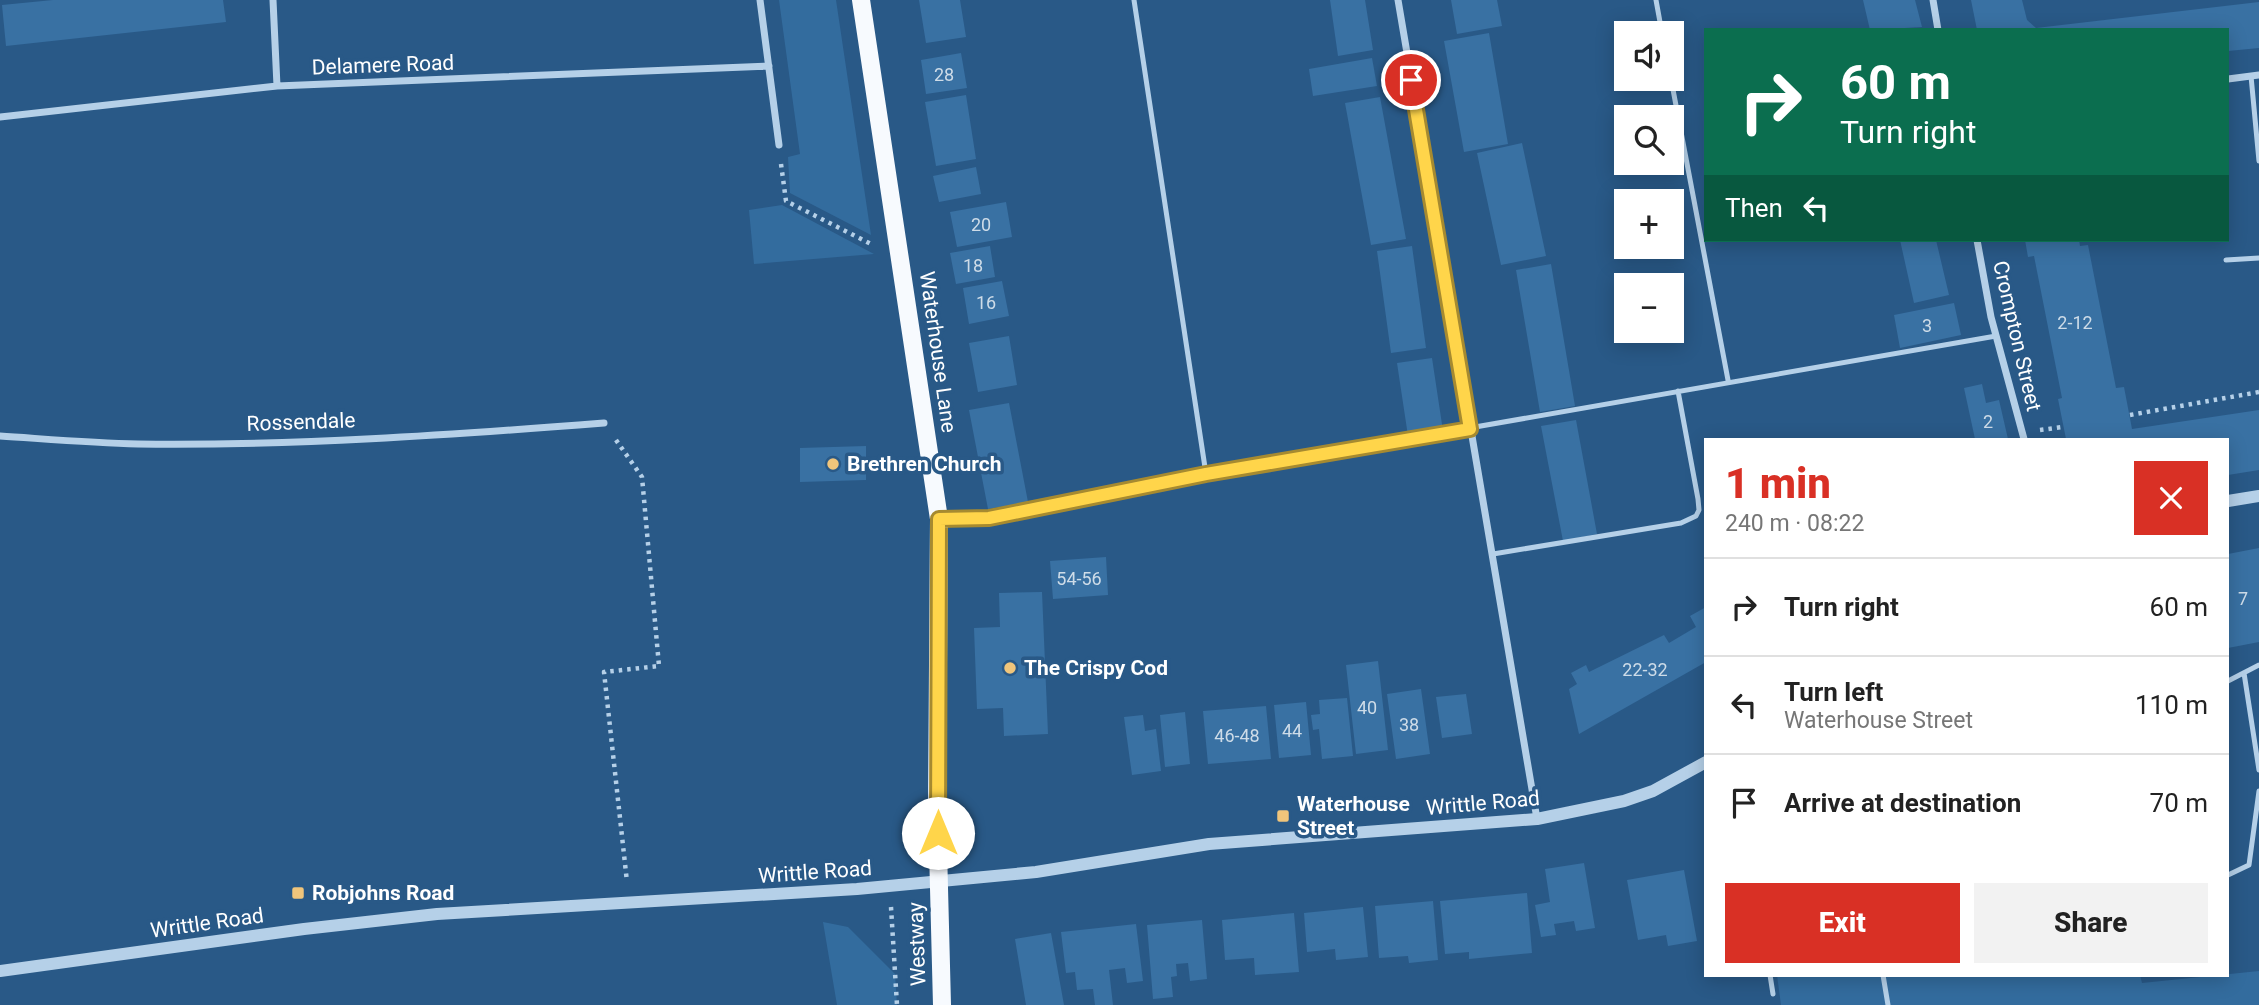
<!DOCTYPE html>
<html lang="en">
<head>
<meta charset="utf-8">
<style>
  :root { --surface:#fff; --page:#f2f2f2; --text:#222; --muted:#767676; --line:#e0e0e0; --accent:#d93025 }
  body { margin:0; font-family:Roboto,sans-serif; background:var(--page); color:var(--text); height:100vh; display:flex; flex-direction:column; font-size:26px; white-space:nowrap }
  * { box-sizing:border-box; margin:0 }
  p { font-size:23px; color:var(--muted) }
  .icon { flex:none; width:38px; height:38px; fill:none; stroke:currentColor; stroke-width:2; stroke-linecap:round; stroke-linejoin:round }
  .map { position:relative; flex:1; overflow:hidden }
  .side { position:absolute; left:1704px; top:438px; width:525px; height:539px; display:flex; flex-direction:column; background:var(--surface); border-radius:0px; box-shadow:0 4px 18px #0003 }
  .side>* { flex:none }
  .banner { position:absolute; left:1704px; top:28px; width:525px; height:214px; border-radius:0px; box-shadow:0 4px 18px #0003; background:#0b6e4f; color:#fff; overflow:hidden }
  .tools { position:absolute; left:1614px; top:21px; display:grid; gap:14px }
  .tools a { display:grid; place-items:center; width:70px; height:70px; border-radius:0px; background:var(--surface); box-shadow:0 4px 18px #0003; font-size:35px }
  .pin { position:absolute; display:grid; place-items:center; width:60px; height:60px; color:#fff; margin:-30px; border:4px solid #fff; border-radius:50%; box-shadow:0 2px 7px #0007 }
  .me { position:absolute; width:77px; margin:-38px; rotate:0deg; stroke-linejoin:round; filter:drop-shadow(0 0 5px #0008) }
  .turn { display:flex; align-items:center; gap:24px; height:147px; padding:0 21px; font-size:32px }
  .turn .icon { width:91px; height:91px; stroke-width:2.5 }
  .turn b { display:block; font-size:49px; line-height:60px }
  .then { display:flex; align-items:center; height:66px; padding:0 21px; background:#0003; gap:14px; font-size:26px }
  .round { display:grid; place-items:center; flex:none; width:74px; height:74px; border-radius:0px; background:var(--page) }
  .head { display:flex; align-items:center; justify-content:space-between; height:119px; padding:0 21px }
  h1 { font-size:42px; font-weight:800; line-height:52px; color:var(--accent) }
  .primary-button { display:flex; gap:14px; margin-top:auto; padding:14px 21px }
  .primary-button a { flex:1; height:80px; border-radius:0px; background:var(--accent); color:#fff; font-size:28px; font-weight:800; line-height:80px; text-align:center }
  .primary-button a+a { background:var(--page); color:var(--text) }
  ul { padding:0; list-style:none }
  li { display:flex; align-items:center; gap:21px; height:98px; padding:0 21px; border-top:2px solid var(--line) }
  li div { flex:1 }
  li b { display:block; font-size:26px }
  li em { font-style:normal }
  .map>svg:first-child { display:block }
</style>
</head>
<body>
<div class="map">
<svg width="2259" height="1005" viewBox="0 0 2259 1005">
  <rect width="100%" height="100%" fill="#295987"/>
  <path fill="#336c9e" d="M779,0H836L871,235L790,193L788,157L800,154Z
    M782,205L874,254L754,264L749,210Z
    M823,922L848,927L895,974L897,1005H837Z
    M2259,971V1005H1781L1777,975H2140L2142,983Z"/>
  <path fill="#3971a3" d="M53,0H223L226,22L6,46L2,5Z
    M919,0H960L966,37L926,43Z
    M1330,0H1365L1373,50L1338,56Z
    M1451,0H1497L1502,26L1457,34Z
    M1863,0H1915L1922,27L1870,30Z
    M1971,0H2022L2027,20L2036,28L2259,2V48L2228,51V30H1977Z
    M1489,33L1508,144L1464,152L1444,41Z
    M961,53L967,88L926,94L921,60Z
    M1372,58L1377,86L1313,96L1309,69Z
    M966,95L976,159L936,166L925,102Z
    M1380,97L1406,239L1371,245L1345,103Z
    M1522,143L1546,256L1501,265L1477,153Z
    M976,167L981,194L939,202L933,176Z
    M1006,202L1012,237L957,247L950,212Z
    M1900,240H1936L1949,295L1914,303Z
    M2025,240H2079L2080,246L2088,245L2116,388L2124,387L2132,429L2259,410V470L2228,475V439H2066L2058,399L2062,398L2034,256L2028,257Z
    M990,246L995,277L956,284L950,253Z
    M1412,246L1426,348L1391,353L1377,251Z
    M1551,264L1575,406L1540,412L1516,270Z
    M1002,281L1009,316L969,324L963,288Z
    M1954,303L1961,335L1900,348L1894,315Z
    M1009,336L1017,385L978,392L969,343Z
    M1432,358L1443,431L1408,436L1397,363Z
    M1982,384L1986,403L1999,400L2008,439H1975L1964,388Z
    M1009,403L1028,502L988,509L969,410Z
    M1576,420L1597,534L1563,541L1541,426Z
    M866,446V480L800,482V448Z
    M2259,548V642L2228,648V554Z
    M1106,557L1108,595L1053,599L1050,561Z
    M1042,592L1048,734L1004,736L1003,708L977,709L974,628L1000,627L999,593Z
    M1706,607V662L1579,734L1569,689L1577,684L1571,673L1586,665L1589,672L1664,635L1669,643L1696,627L1690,616Z
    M1378,661L1388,750L1356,754L1346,665Z
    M1421,689L1430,754L1396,759L1387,694Z
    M1466,694L1472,734L1442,738L1436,697Z
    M1347,698L1353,756L1322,759L1319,729L1313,730L1311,715L1320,714L1319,700Z
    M1306,702L1311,755L1279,758L1274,705Z
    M1266,706L1271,759L1208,764L1203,711Z
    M1185,712L1190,764L1165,767L1160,715Z
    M1143,715L1145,731L1156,729L1161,771L1132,775L1124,717Z
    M1584,863L1595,928L1576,931L1574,921L1554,924L1556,935L1541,937L1535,905L1550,902L1545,869Z
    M1684,870L1697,941L1668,946L1666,935L1638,940L1627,880Z
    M1527,893L1532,953L1469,959V952L1445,954L1440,901Z
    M1433,901L1438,960L1409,963L1408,956L1379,958L1375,906Z
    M1363,907L1368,957L1336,960L1335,949L1307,952L1304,913Z
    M1294,913L1299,972L1255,975L1254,958L1225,960L1222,920Z
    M1202,920L1207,979L1190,981L1188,963L1176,964L1177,976L1171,977L1173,997L1153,999L1147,925Z
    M1136,924L1143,981L1127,983L1125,968L1109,970L1113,1005H1095L1093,989L1077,990L1075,972L1066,973L1061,932Z
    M1051,933L1064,1005H1026L1015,939Z"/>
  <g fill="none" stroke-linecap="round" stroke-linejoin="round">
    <path stroke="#b5d0e8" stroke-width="4.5" stroke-dasharray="3.5 5" stroke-linecap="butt" d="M781,164L786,201L873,245
      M2130,415L2259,392
      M2040,430L2063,427
      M616,440L642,477L659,666L604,672L627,882
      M891,907L897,1005"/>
    <path stroke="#b5d0e8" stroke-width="5" d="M1134,0L1206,474
      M1656,0L1662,33
      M2251,76L2259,161
      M1671,79L1728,380
      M2226,260L2259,258
      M942,519L989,518L1206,474L1996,336
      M1493,554L1681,523L1696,516L1699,510L1698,499L1678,391
      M2244,673L2259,770
      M2228,681L2259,665
      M2228,875L2249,865L2259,791
      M1770,975L1773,994
      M1883,975L1888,1005"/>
    <path stroke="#b5d0e8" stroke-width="7" d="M273,0L277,86
      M760,0L779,145
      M1398,0L1537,819
      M1933,0L1938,30
      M2228,79L2259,75
      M0,117L277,86L769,66
      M1977,240L1991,317L2024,439
      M0,436C46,439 92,443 138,444C293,446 449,435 604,423"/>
    <path stroke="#b5d0e8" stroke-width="12" d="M2228,501L2259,496
      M0,971L304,929L437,914L857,889L1036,872L1209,844L1537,819L1624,801L1653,791L1706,762"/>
    <path stroke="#f7fafe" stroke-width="18" d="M861,0L939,519L937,810L942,1005"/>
  </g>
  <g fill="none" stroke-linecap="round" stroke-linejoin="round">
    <defs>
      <path id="route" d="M938,833L939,519L989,518L1206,474L1470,429L1411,80"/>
    </defs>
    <use href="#route" stroke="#a68a30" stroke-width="18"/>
    <use href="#route" stroke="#ffd54a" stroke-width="12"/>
  </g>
  <g fill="#f0c57b" stroke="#295987" stroke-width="2.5">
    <circle cx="833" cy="464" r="7"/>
    <circle cx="1010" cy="668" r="7"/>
    <rect x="1276" y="809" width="14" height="14" rx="3.5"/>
    <rect x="291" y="886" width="14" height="14" rx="3.5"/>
  </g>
  <g text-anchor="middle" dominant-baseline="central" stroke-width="7" stroke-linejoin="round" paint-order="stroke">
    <g font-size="18" fill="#cedce8">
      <text x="944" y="74">28</text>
      <text x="981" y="224">20</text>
      <text x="973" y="265">18</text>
      <text x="986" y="302">16</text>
      <text x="2075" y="322">2-12</text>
      <text x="1927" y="325">3</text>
      <text x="1988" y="421">2</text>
      <text x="1079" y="578">54-56</text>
      <text x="2243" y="598">7</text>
      <text x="1645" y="669">22-32</text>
      <text x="1367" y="707">40</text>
      <text x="1409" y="724">38</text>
      <text x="1292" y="730">44</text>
      <text x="1237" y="735">46-48</text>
    </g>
    <g font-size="21" fill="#fff" stroke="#295987">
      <text transform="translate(383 65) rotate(-2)">Delamere Road</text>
      <text transform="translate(2017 336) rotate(77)">Crompton Street</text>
      <text transform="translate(938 352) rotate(82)">Waterhouse Lane</text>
      <text transform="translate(301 422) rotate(-2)">Rossendale</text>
      <text transform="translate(1483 803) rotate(-5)">Writtle Road</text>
      <text transform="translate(815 872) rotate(-4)">Writtle Road</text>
      <text transform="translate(207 923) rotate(-8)">Writtle Road</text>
      <text transform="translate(917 944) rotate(-92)">Westway</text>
    </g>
    <g font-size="21" font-weight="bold" fill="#fff" stroke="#295987" text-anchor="start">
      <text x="847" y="464">Brethren Church</text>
      <text x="1024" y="668">The Crispy Cod</text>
      <text x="1297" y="804">Waterhouse<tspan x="1297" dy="24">Street</tspan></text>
      <text x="312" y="893">Robjohns Road</text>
    </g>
  </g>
</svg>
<div class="tools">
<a><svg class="icon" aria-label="sound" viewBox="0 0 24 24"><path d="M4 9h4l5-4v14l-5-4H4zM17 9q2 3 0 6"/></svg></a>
<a><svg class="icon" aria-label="search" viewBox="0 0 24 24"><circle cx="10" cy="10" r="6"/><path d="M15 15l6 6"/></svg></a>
<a>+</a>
<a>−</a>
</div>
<div class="pin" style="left:1411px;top:80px;background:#d93025"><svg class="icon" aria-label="arrive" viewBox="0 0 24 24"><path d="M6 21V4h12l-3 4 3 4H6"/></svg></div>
<svg class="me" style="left:938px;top:833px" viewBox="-20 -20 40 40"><circle r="19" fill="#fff"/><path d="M0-13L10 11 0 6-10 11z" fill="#ffd54a"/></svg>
<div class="banner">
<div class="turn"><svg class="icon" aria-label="right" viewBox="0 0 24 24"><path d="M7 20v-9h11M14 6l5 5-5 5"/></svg><div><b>60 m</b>Turn right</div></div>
<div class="then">Then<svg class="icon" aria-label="left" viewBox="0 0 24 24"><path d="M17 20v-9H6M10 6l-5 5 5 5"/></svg></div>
</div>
<section class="side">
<div class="head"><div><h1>1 min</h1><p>240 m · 08:22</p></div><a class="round" style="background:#d93025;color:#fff"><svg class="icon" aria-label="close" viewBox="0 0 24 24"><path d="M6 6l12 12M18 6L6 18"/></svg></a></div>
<ul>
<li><svg class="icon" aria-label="right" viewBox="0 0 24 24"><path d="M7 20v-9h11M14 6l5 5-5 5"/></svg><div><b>Turn right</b></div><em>60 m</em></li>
<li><svg class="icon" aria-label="left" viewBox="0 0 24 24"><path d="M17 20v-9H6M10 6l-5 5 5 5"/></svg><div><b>Turn left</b><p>Waterhouse Street</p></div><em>110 m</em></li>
<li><svg class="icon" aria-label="arrive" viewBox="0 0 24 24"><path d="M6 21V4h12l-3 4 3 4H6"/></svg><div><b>Arrive at destination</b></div><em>70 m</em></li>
</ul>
<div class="primary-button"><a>Exit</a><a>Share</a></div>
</section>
</div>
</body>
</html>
